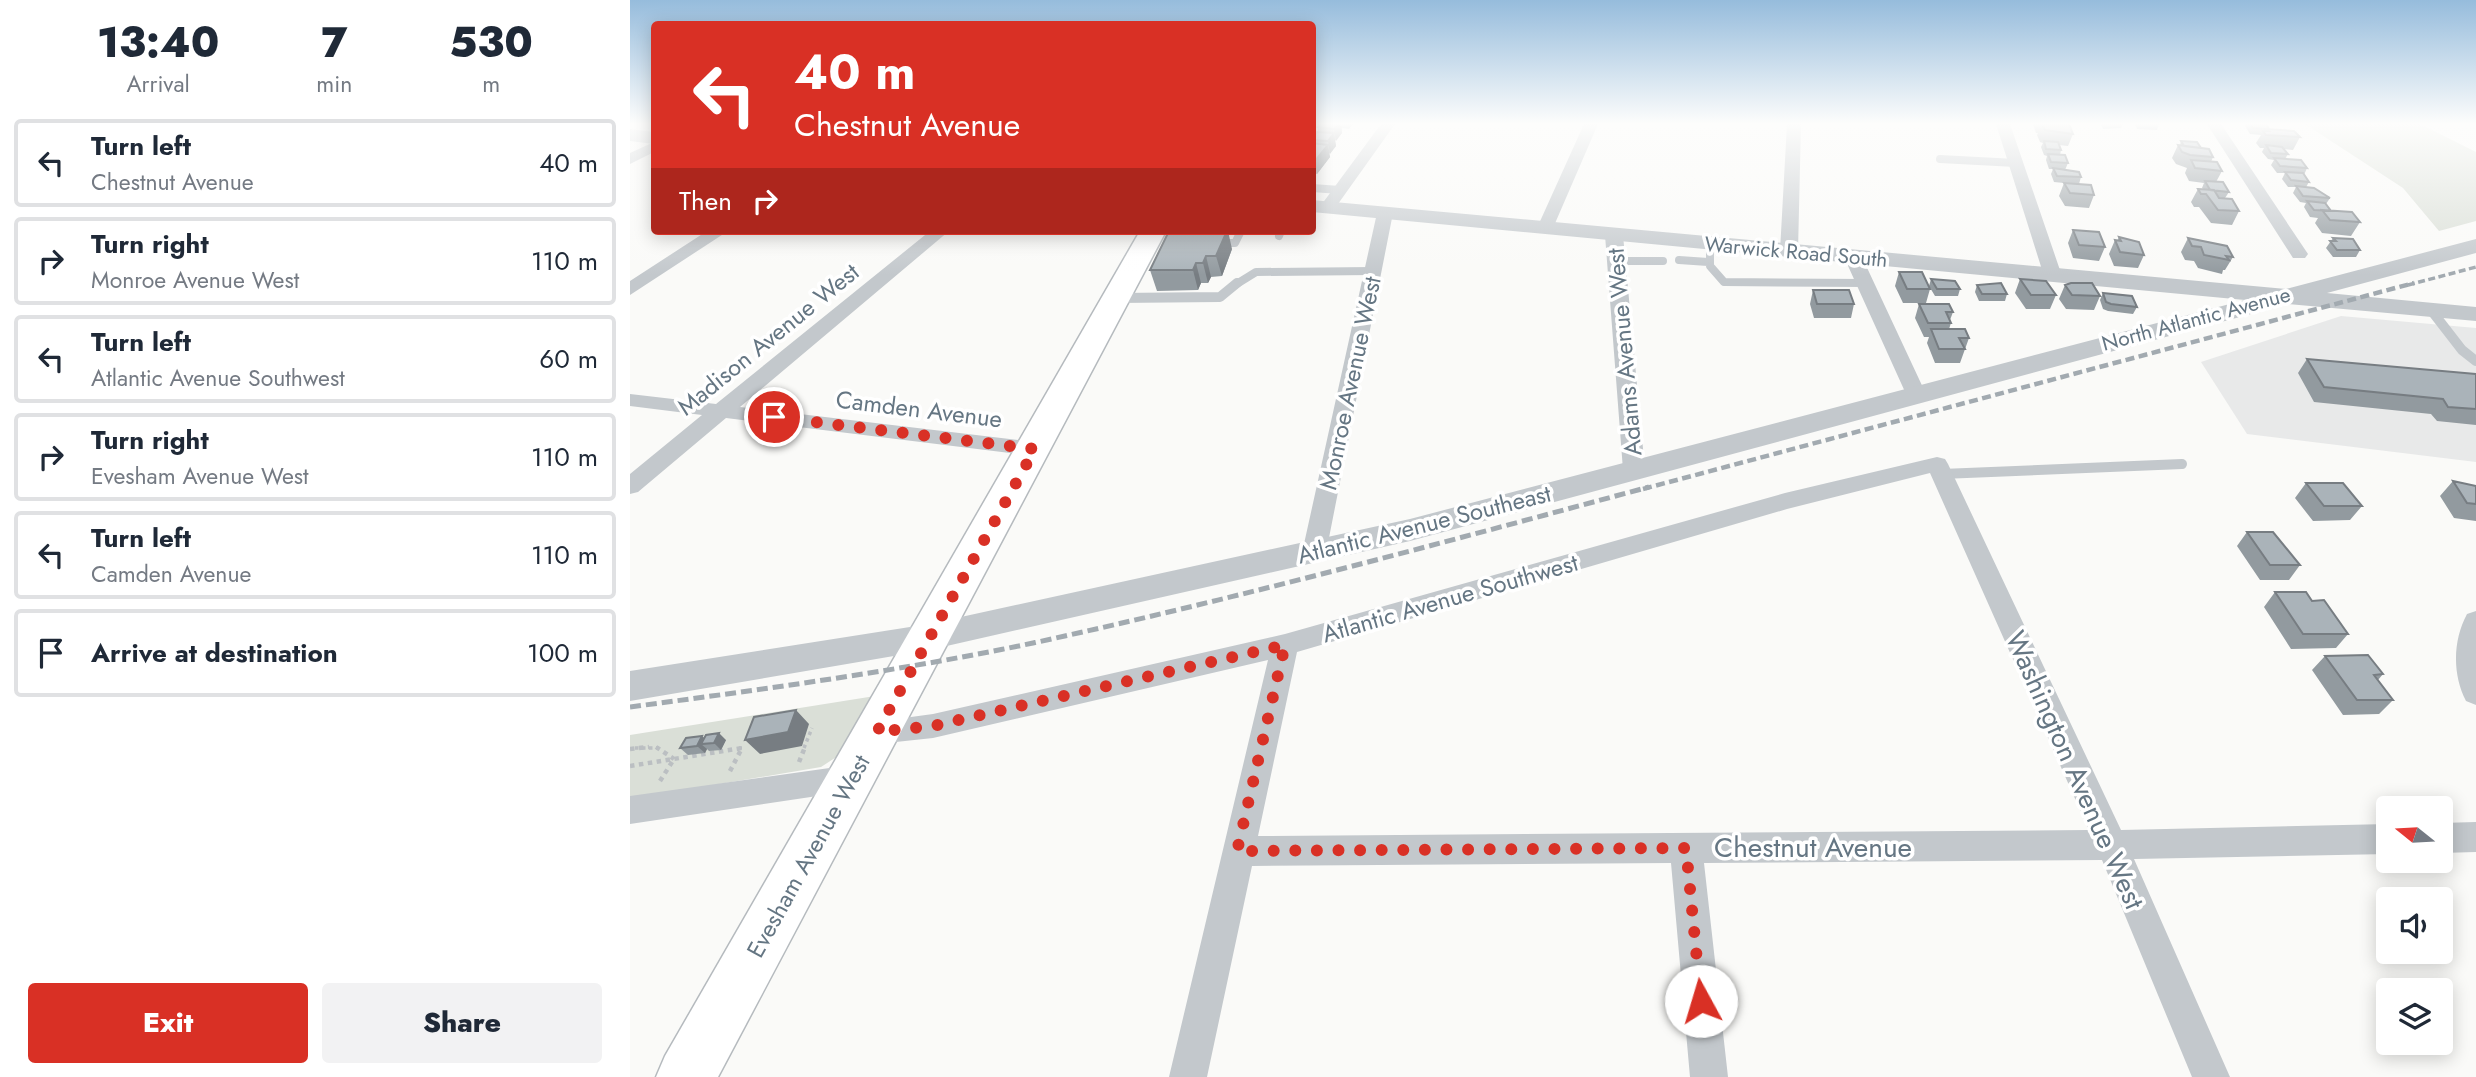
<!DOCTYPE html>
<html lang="en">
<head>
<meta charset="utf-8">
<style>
  :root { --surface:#fff; --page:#f2f2f3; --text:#1f2937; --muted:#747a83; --line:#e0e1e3; --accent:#d93025 }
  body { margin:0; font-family:Jost,sans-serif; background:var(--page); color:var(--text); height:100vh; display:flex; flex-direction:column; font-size:26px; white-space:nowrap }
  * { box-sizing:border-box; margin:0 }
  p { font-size:23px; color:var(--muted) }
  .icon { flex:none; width:38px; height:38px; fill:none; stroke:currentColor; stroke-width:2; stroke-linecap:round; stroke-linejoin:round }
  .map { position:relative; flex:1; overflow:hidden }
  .details { display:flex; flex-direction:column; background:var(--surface); width:630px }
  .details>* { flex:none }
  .hud { position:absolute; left:21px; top:21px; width:665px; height:214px; border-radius:7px; box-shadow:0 4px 18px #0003; background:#d93025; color:#fff; overflow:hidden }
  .needle { width:46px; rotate:288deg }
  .buttons { position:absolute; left:1746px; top:796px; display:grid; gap:14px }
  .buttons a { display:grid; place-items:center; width:77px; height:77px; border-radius:7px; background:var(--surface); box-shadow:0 4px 18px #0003; font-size:35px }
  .pin { position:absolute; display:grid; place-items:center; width:60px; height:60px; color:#fff; margin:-30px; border:4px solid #fff; border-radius:50%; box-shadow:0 2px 7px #0007 }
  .me { position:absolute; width:77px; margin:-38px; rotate:354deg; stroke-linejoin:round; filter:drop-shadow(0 0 5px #0008) }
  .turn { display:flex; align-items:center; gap:24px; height:147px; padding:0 28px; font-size:32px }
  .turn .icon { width:91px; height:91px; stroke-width:2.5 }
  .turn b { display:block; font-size:49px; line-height:60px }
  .then { display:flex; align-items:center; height:66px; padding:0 28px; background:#0003; gap:14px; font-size:26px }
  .eta { display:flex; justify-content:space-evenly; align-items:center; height:119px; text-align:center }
  .eta b { font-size:42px; font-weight:800; line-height:49px }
  .action { display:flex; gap:14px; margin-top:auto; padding:14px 28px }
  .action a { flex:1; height:80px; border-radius:7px; background:var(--accent); color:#fff; font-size:28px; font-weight:800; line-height:80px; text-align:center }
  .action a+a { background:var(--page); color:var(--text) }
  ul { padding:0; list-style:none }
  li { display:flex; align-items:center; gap:21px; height:88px; margin:0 14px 10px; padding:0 14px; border:4px solid var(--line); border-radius:7px }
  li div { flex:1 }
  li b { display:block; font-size:26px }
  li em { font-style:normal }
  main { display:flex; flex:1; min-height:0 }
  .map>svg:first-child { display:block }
</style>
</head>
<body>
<main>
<section class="details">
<div class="eta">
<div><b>13:40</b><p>Arrival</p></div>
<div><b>7</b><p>min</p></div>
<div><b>530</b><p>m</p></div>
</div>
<ul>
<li><svg class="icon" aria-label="left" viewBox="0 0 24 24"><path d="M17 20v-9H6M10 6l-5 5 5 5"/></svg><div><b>Turn left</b><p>Chestnut Avenue</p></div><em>40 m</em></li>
<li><svg class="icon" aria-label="right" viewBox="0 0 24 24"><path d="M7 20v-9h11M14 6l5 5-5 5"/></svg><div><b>Turn right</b><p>Monroe Avenue West</p></div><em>110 m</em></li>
<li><svg class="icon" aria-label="left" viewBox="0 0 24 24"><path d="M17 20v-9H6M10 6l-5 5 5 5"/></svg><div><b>Turn left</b><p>Atlantic Avenue Southwest</p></div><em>60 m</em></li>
<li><svg class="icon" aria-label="right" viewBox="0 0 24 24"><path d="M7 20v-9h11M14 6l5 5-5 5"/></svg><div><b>Turn right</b><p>Evesham Avenue West</p></div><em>110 m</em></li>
<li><svg class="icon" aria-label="left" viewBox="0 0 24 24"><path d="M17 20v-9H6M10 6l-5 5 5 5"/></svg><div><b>Turn left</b><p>Camden Avenue</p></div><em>110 m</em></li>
<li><svg class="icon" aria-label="arrive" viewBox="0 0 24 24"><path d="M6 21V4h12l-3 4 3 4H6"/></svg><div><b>Arrive at destination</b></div><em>100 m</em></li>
</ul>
<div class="action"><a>Exit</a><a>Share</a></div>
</section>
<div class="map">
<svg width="1846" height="1077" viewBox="0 0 1846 1077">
  <rect width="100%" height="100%" fill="#fafaf8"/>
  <path fill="#e8e9e9" d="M1711,316L1846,328V462L1617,434L1571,362Z"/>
  <path fill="#dadfd7" d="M1675,124H1790L1846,152V221L1809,231L1773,188Z
    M245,696L211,754L191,767L0,799V735Z"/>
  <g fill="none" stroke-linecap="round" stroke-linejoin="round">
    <defs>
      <path id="primary" d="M510,231H536L88,1077H26L35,1056Z"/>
    </defs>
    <use href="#primary" stroke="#b5babe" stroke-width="3"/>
    <path stroke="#bbbfc2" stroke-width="3.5" stroke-dasharray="3.5 3.5" stroke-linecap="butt" d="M5,748H29
      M109,748H112
      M174,748L182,728"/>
    <path stroke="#bbbfc2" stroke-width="4.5" stroke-dasharray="4.5 4.5" stroke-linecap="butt" d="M26,747L44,759
      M0,749L19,747
      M169,762L175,747
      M0,766L112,748L99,773
      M30,781L44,759"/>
    <path stroke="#c3c8cc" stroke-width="8" d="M1310,159L1386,163
      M682,188L710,190
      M649,236L651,231
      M587,243H605L611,231
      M1080,244V266L1094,282L1235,283
      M1049,260L1078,262
      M986,261H1033
      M605,285L626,272L743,271"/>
    <path stroke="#c3c8cc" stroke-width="10" d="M487,298L590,297L607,283
      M1801,310L1832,350L1846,361
      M1312,474L1552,464"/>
    <path fill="#c3c8cc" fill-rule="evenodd" d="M751,124H765L703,211H691L689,208Z
      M954,124H968L923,228L915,233L909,232L907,228Z
      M1157,124H1171L1168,251L1159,256L1150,251Z
      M1366,124H1380L1432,276L1429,280L1423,281L1414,276Z
      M1577,124H1591L1678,254L1675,258H1663Z
      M24,142V152L0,164V153Z
      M755,208L763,213L696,553L693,559L684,562L675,559L672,553L747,213Z
      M984,230L993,235L1015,470L1012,475H996L993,470L975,235Z
      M77,231H98L0,295V281Z
      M300,231H319L110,407L405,442L413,444L416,449L413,454L405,456L96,418L8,492L0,494V474L72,415L0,406V394L86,404Z
      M1223,252L1232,257L1296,394L1293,398L1286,400L1276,394L1214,257Z
      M1307,457L1315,459L1318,464L1491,830L1759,824V854L1504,859L1600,1077H1562L1472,860L1074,863L1098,1077H1060L1041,863L622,866L577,1077H539L638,660L303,738L247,744L237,741L232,732L237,723L303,714L655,634L1155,493ZM1300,473L1459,830L628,836L667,652L1157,509Z
      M1846,611V705L1836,701C1822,674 1823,640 1837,614Z
      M221,765L232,769L236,778L232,787L221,791L0,824V796Z
      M1846,822V852L1811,853V823Z"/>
    <path fill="#c3c8cc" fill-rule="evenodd" d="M0,129L24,132V144L0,141Z
      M682,200L1656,289L1846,239V253L1697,293L1846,307V321L1658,304L780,541L299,650L0,701V671L299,624L780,519L1615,300L682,212Z"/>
    <use href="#primary" fill="#fff" fill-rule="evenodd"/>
    <path stroke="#a2aab0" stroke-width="3.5" stroke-dasharray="7 3.5" stroke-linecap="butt" d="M1778,285L1846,267"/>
    <path stroke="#a2aab0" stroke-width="4.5" stroke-dasharray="9 4.5" stroke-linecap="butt" d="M1013,489L1784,283"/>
    <path stroke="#a2aab0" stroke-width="5" stroke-dasharray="11 5" stroke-linecap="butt" d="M0,707C135,689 270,671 403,643C610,598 815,542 1019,487"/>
  </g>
  <path fill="#929a9f" d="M691,124H723L719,129L712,128V133L705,141L706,146L699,154L700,157L687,174L682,173V138L688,132V127Z
    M1403,124H1430L1443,134L1438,146L1429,145L1431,150L1430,155L1438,163L1435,170L1451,177L1449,184L1464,195L1459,208L1435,206L1429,196L1434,183L1424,182L1421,174L1423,169H1419L1416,160L1417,156L1414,155L1411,147L1413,143L1410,142L1407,135L1408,133H1406Z
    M1471,124H1493L1491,128L1473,129Z
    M1505,124H1529L1527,130L1507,129Z
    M1616,124H1636L1639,129L1670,137L1663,150L1654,149L1658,154L1655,159L1677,168L1674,175L1679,182L1676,187L1700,198L1696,204L1701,211L1730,222L1721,236L1692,233L1685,223L1688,218L1680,217L1674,207L1676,203L1670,202L1663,193L1666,187H1658L1652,179L1655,173H1647L1641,165L1644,160L1638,159L1632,152L1634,148H1630L1626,143L1631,135L1620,134L1615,126Z
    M1551,141L1571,148L1583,157L1581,162L1592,171L1586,182L1599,192L1595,198L1609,211L1602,225L1581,223L1569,207H1564L1561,202L1568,189H1573L1572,188L1574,183L1559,181L1555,173L1557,168L1546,164L1542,158L1548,145H1550Z
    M1443,230L1475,247L1469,261L1443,258L1438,243Z
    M1489,237L1514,255L1508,268L1484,266L1479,254L1485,240L1487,241Z
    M1558,238L1603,257L1595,270H1593L1592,274L1568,268L1564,261L1555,260L1551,252Z
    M1703,238L1730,250L1726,257H1703L1696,248Z
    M602,249L592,276L581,277L578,283H571L568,290L527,291L520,270Z
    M1269,272L1300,289L1296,303H1273L1265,286Z
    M1301,279L1330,289L1328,296H1305L1299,286Z
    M1390,279L1426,295L1420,309H1396L1385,293Z
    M1347,285L1377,294L1375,301H1349L1345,292Z
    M1435,285L1470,296L1464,310L1436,309L1429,299Z
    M1183,290L1224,304L1221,318H1184L1180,304Z
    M1473,293L1507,307L1503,314L1478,311L1473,309L1470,300Z
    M1289,304L1323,312L1320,320L1321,323L1319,329L1339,338L1330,363H1305L1297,343L1299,337H1294L1285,318Z
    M1677,359L1846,374V425L1807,421L1801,414L1684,402L1668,373Z
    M1823,481L1846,486V521L1824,518L1810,496Z
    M1676,483L1732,506L1720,520L1683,521L1665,498Z
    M1617,532L1670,565L1659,580H1630L1607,546Z
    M1645,592L1718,634L1706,648L1661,649L1634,607Z
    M1695,656L1753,674L1748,680L1763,700L1749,714L1713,715L1682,670Z
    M72,736L74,738L96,740L91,750L79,751L77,749L75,753L58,755L50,748Z"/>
  <path fill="#777d82" d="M708,124H711L712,133L706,141L704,129Z
    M704,133L706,146L700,154L698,141Z
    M698,145L700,157L687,174L685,161Z
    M597,231H598L602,249L592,276L586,256Z
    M576,256L581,277L578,283L573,263Z
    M566,263L571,283L568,290L563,270Z
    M166,710L179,724L172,746L130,754L115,740Z
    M89,733L96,740L91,750L84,743Z
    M72,736L79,743L71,744L77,749L75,753L67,746Z"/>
  <path fill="#aab3b9" stroke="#777d82" stroke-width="2" d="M691,124H708L704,129L688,127Z
    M1412,124H1439L1443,134L1415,130Z
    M1620,124H1636L1639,129L1623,128Z
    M1637,129L1664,131L1670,137L1636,135L1633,131H1639Z
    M687,132L704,133L698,141L682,140V138Z
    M1414,141L1428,142L1431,150L1416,149Z
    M1551,141L1567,142L1571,148L1554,146Z
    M682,143L698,145L685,161H682Z
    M1548,145L1579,149L1583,157L1560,155L1552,152Z
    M1636,145L1652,147L1658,154L1641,153Z
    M1418,154L1435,155L1438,163L1421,162Z
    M1644,158L1671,160L1677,168L1650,166Z
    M1561,160L1587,162L1592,171L1565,168Z
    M1423,168L1449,172L1451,177L1427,176Z
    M1655,172L1673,173L1679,182L1661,180Z
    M1575,181L1593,182L1599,192L1580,190Z
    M1434,183L1461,185L1464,195L1440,193Z
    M1666,186L1684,188L1700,198L1673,196Z
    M1568,189L1584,190L1589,198L1602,199L1609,211L1588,210L1576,194H1571Z
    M1677,201L1695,203L1701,211L1684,210Z
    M1692,210L1722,212L1730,222L1700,220Z
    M1443,230L1469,232L1475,247L1449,245Z
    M539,231H597L586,256H576L573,263H566L563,270H520Z
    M1489,237L1509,242L1514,255L1490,252L1485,240L1491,241Z
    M1558,238L1597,246L1603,257L1596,256L1599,260L1574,255L1571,247L1562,246Z
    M1703,238L1723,239L1730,250H1707L1700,241H1706Z
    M1269,272H1292L1300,289H1277Z
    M1301,279L1325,281L1330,289H1307Z
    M1390,279L1416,281L1426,295H1401Z
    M1371,283L1377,294H1352L1347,285Z
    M1441,283H1462L1470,296L1442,295L1435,285Z
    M1183,290H1219L1224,304H1187Z
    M1473,293L1502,296L1507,307L1481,304L1476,302Z
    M1289,304H1319L1323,312H1316L1321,323H1298Z
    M1301,329H1335L1339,338H1329L1335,349H1309Z
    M1677,359L1846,374V409L1818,407L1813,399L1694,387Z
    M1823,481L1846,486V504L1837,503Z
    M1676,483H1713L1732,506H1694Z
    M1617,532H1643L1670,565H1640Z
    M1645,592H1676L1682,601L1694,600L1718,634H1673Z
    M1738,655L1753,674L1744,675L1763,700H1727L1695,656Z
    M166,710L158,732L115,740L124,717Z
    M89,733L84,743L71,744L76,735Z
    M72,736L67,746L50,748L56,738Z"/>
  <linearGradient id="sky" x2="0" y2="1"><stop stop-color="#96bcdc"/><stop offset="0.45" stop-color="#fdfdfc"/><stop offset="1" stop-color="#fdfdfc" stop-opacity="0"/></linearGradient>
  <rect width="1846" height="275" fill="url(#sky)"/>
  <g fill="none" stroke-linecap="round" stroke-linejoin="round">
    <path stroke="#d93025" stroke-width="12" stroke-dasharray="0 21.6" d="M144,417L405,449L247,732L303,726L655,645L607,851L1056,848L1071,1001"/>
  </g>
  <g text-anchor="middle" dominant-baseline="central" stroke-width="7" stroke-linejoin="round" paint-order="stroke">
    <g font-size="21" fill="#657683" stroke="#fff">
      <text transform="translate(1166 252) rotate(5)">Warwick Road South</text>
      <text transform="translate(1566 319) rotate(-15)">North Atlantic Avenue</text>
    </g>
    <g font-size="24" fill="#657683" stroke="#fff">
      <text transform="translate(138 339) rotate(-39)">Madison Avenue West</text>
      <text transform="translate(994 352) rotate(-95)">Adams Avenue West</text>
      <text transform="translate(720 383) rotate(-78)">Monroe Avenue West</text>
      <text transform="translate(289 409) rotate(7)">Camden Avenue</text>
      <text transform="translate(794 524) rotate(-14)">Atlantic Avenue Southeast</text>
      <text transform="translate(820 598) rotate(-16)">Atlantic Avenue Southwest</text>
      <text transform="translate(178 856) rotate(-61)">Evesham Avenue West</text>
    </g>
    <g font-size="28" fill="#657683" stroke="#fff">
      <text transform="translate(1445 770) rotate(66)">Washington Avenue West</text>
      <text x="1183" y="847">Chestnut Avenue</text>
    </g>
  </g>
</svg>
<div class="buttons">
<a><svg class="needle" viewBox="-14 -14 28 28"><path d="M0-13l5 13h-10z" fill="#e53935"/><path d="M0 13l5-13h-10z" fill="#747a83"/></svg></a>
<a><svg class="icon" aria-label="sound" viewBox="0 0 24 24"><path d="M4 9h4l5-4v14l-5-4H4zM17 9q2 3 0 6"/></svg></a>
<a><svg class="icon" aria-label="layers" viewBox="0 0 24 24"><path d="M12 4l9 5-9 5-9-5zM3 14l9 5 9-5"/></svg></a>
</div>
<div class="pin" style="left:144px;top:417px;background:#d93025"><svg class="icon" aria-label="arrive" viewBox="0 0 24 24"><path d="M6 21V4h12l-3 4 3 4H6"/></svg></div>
<svg class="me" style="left:1071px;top:1001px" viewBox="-20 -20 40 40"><circle r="19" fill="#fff"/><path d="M0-13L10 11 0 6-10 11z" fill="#d93025"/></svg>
<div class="hud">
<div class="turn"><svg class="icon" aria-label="left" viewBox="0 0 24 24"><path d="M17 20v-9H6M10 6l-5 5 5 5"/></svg><div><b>40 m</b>Chestnut Avenue</div></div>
<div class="then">Then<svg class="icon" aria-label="right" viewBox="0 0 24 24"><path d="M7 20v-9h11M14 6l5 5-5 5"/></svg></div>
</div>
</div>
</main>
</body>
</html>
